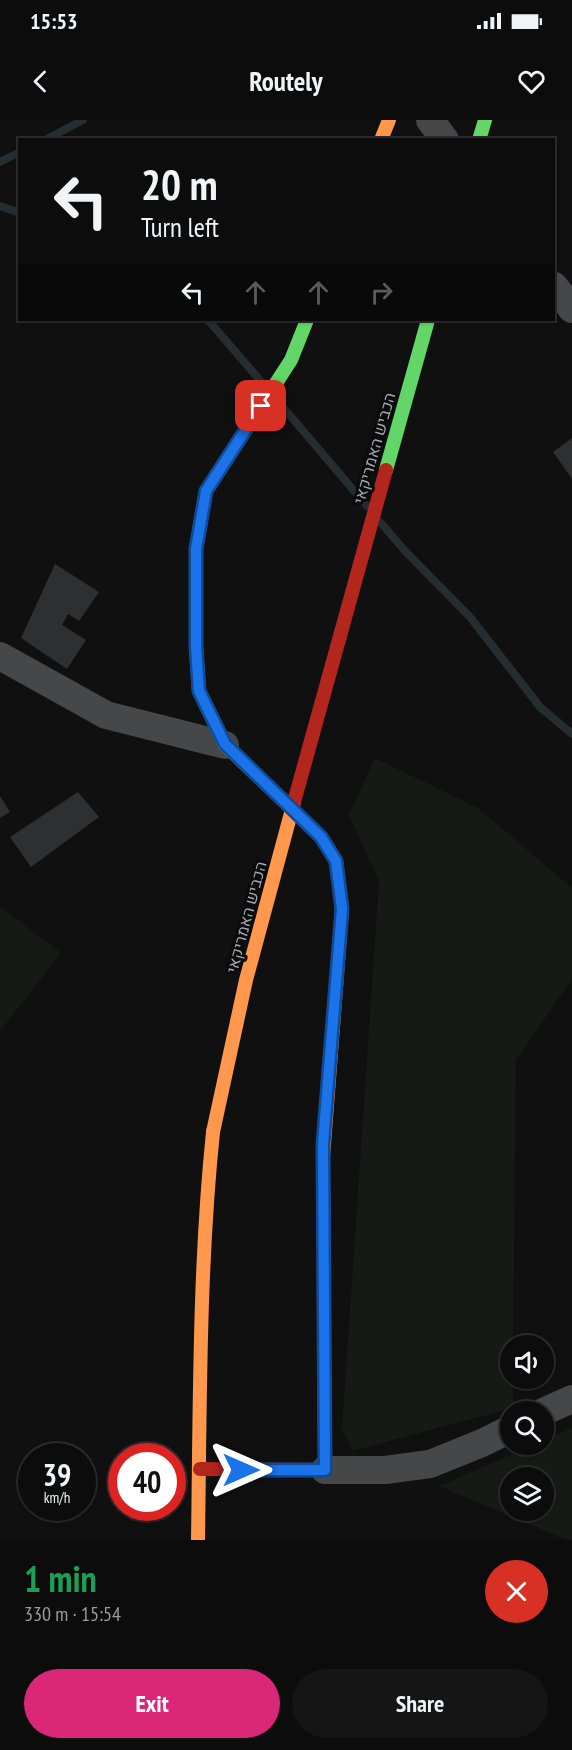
<!DOCTYPE html>
<html lang="en">
<head>
<meta charset="utf-8">
<style>
  :root { --surface:#0c0c0d; --page:#151516; --text:#f1f3f6; --muted:#9a9b9d; --line:#2c2c2e; --accent:#db2777 }
  body { margin:0; font-family:"PT Sans Narrow",Heebo,sans-serif; background:var(--page); color:var(--text); height:100vh; display:flex; flex-direction:column; font-size:22px; white-space:nowrap }
  * { box-sizing:border-box; margin:0 }
  p { font-size:20px; color:var(--muted) }
  .icon { flex:none; width:33px; height:33px; fill:none; stroke:currentColor; stroke-width:2; stroke-linecap:round; stroke-linejoin:round }
  .map { position:relative; height:1420px; overflow:hidden }
  .drawer { display:flex; flex-direction:column; background:var(--surface); flex:1 }
  .drawer>* { flex:none }
  .banner { position:absolute; left:18px; top:18px; width:537px; height:183px; border-radius:0px; box-shadow:0 2px 4px #0004,0 0 0 2px var(--line); background:#0c0c0d; color:var(--text); overflow:hidden }
  .fabs { position:absolute; left:500px; top:1215px; display:grid; gap:12px }
  .fabs a { display:grid; place-items:center; width:54px; height:54px; border-radius:50%; background:var(--surface); box-shadow:0 2px 4px #0004,0 0 0 2px var(--line); font-size:30px }
  .speed { position:absolute; left:18px; top:1323px; display:flex; gap:12px; font-size:30px; font-weight:700; text-align:center }
  .speed>* { display:grid; place-content:center; width:78px; height:78px; border-radius:50%; background:var(--surface); box-shadow:0 2px 4px #0004,0 0 0 2px var(--line); line-height:1 }
  .speed small { font-size:15px; font-weight:400 }
  .speed .limit { border:9px solid #d22; background:#fff; color:#111 }
  .pin { position:absolute; display:grid; place-items:center; width:51px; height:51px; color:#fff; margin:-26px; border-radius:12px; box-shadow:0 3px 9px #0006 }
  .me { position:absolute; width:66px; margin:-33px; rotate:90deg; stroke-linejoin:round; filter:drop-shadow(0 0 4px #0008) }
  .turn { display:flex; align-items:center; gap:21px; height:126px; padding:0 24px; font-size:27px }
  .turn .icon { width:78px; height:78px; stroke-width:2.5 }
  .turn b { display:block; font-size:42px; line-height:51px }
  .lanes { display:flex; align-items:center; height:57px; padding:0 24px; background:#0003; justify-content:center; gap:30px; direction:ltr }
  .lanes .off { opacity:.35 }
  .round { display:grid; place-items:center; flex:none; width:63px; height:63px; border-radius:32px; background:var(--page) }
  .summary { display:flex; align-items:center; justify-content:space-between; height:102px; padding:0 24px }
  h1 { font-size:36px; font-weight:800; line-height:45px; color:#1e9e55 }
  .cta { display:flex; gap:12px; margin-top:auto; padding:12px 24px }
  .cta a { flex:1; height:69px; border-radius:36px; background:var(--accent); color:#fff; font-size:24px; font-weight:800; line-height:69px; text-align:center }
  .cta a+a { background:var(--page); color:var(--text) }
  .status { display:flex; justify-content:space-between; align-items:center; height:42px; padding:0 30px; background:var(--surface); direction:ltr }
  .status svg { height:16px; fill:currentColor }
  header { display:flex; justify-content:space-between; align-items:center; height:78px; padding:0 24px; background:var(--surface); font-size:27px; font-weight:800 }
  .map>svg:first-child { display:block }
</style>
</head>
<body>
<div class="status"><b>15:53</b><svg viewBox="0 0 49 12"><path d="M0 12V9h3v3zM5 12V6h3v6zM10 12V3h3v9zM15 12V0h3v12zM26 1h20v11H26zM47 4h2v5h-2z"/></svg></div>
<header><svg class="icon" aria-label="back" viewBox="0 0 24 24"><path d="M15 5l-7 7 7 7"/></svg>Routely<svg class="icon" aria-label="heart" viewBox="0 0 24 24"><path d="M12 20l-8-8c-3-5 5-10 8-4 3-6 11-1 8 4z"/></svg></header>
<div class="map">
<svg width="572" height="1420" viewBox="0 0 572 1420">
  <rect width="100%" height="100%" fill="#101011"/>
  <path fill="#151a15" fill-rule="evenodd" d="M375,638L478,688L572,768V859L516,940L513,1225L510,1226V1258L513,1259V1288L352,1331L342,1308L379,761L349,695Z
    M0,786L61,833L0,911Z
    M572,1308V1420H567L439,1366L534,1325L543,1324V1321ZM510,1358H543V1390H510Z"/>
  <g fill="none" stroke-linecap="round" stroke-linejoin="round">
    <path stroke="#252d31" stroke-width="8" d="M45,20L83,0
      M0,42L20,32
      M0,86L20,93
      M208,200L264,265
      M276,279L367,386
      M380,402L406,432L470,497L540,587L572,614"/>
  </g>
  <path fill="#2d2f31" d="M572,318V359L553,332Z
    M55,444L99,472L79,501L68,494L62,505L86,520L67,549L21,518Z
    M78,672L99,697L31,747L10,717Z
    M0,676L10,692L0,698Z"/>
  <g fill="none" stroke-linecap="round" stroke-linejoin="round">
    <path stroke="#454749" stroke-width="28" d="M430,0L445,20
      M554,166L572,189
      M0,536L106,595L225,625
      M543,1292L572,1279
      M325,1350H385L430,1344L482,1323L510,1309"/>
    <path stroke="#63d668" stroke-width="14" d="M479,20L485,0
      M267,665L225,625L199,571L196,527V429L206,371L291,240L307,200"/>
    <path stroke="#ff974d" stroke-width="14" d="M381,20L389,0
      M267,665L321,717L336,741L342,789L323,1037
      M198,1420C200,1284 199,1148 213,1012"/>
    <path stroke="#b3261e" stroke-width="14" d="M200,1349L325,1350L323,1037"/>
    <path stroke="#63d668" stroke-width="14" d="M386,350L428,200"/>
    <path stroke="#ff974d" stroke-width="14" d="M213,1012L246,860L294,682"/>
    <path stroke="#b3261e" stroke-width="14" d="M294,682L386,350"/>
  </g>
  <g fill="none" stroke-linecap="round" stroke-linejoin="round">
    <defs>
      <path id="route" d="M241,1350H325L323,1024L342,789L336,741L321,717L225,624L199,571L196,527V429L206,371L261,286"/>
    </defs>
    <use href="#route" stroke="#114b97" stroke-width="15"/>
    <use href="#route" stroke="#1a73e8" stroke-width="10"/>
  </g>
  <g text-anchor="middle" dominant-baseline="central" stroke-width="6" stroke-linejoin="round" paint-order="stroke">
    <g font-size="16" fill="#a1a9b2" stroke="#0b0b0c">
      <text transform="translate(374 328) rotate(-74)">הכביש האמריקאי</text>
      <text transform="translate(246 797) rotate(-75)">הכביש האמריקאי</text>
    </g>
  </g>
</svg>
<div class="fabs">
<a><svg class="icon" aria-label="sound" viewBox="0 0 24 24"><path d="M4 9h4l5-4v14l-5-4H4zM17 9q2 3 0 6"/></svg></a>
<a><svg class="icon" aria-label="search" viewBox="0 0 24 24"><circle cx="10" cy="10" r="6"/><path d="M15 15l6 6"/></svg></a>
<a><svg class="icon" aria-label="layers" viewBox="0 0 24 24"><path d="M12 4l9 5-9 5-9-5zM3 14l9 5 9-5"/></svg></a>
</div>
<div class="speed"><div>39<small>km/h</small></div><div class="limit">40</div></div>
<div class="pin" style="left:261px;top:286px;background:#d93025"><svg class="icon" aria-label="arrive" viewBox="0 0 24 24"><path d="M6 21V4h12l-3 4 3 4H6"/></svg></div>
<svg class="me" style="left:241px;top:1350px" viewBox="-20 -20 40 40"><path d="M0-17L14 15 0 8-14 15z" fill="#1a73e8" stroke="#fff" stroke-width="4"/></svg>
<div class="banner">
<div class="turn"><svg class="icon" aria-label="left" viewBox="0 0 24 24"><path d="M17 20v-9H6M10 6l-5 5 5 5"/></svg><div><b>20 m</b>Turn left</div></div>
<div class="lanes"><svg class="icon" aria-label="left" viewBox="0 0 24 24"><path d="M17 20v-9H6M10 6l-5 5 5 5"/></svg><svg class="icon off" aria-label="ahead" viewBox="0 0 24 24"><path d="M12 20V5M6 11l6-6 6 6"/></svg><svg class="icon off" aria-label="ahead" viewBox="0 0 24 24"><path d="M12 20V5M6 11l6-6 6 6"/></svg><svg class="icon off" aria-label="right" viewBox="0 0 24 24"><path d="M7 20v-9h11M14 6l5 5-5 5"/></svg></div>
</div>
</div>
<section class="drawer">
<div class="summary"><div><h1>1 min</h1><p>330 m · 15:54</p></div><a class="round" style="background:#d93025;color:#fff"><svg class="icon" aria-label="close" viewBox="0 0 24 24"><path d="M6 6l12 12M18 6L6 18"/></svg></a></div>
<div class="cta"><a>Exit</a><a>Share</a></div>
</section>
</body>
</html>
